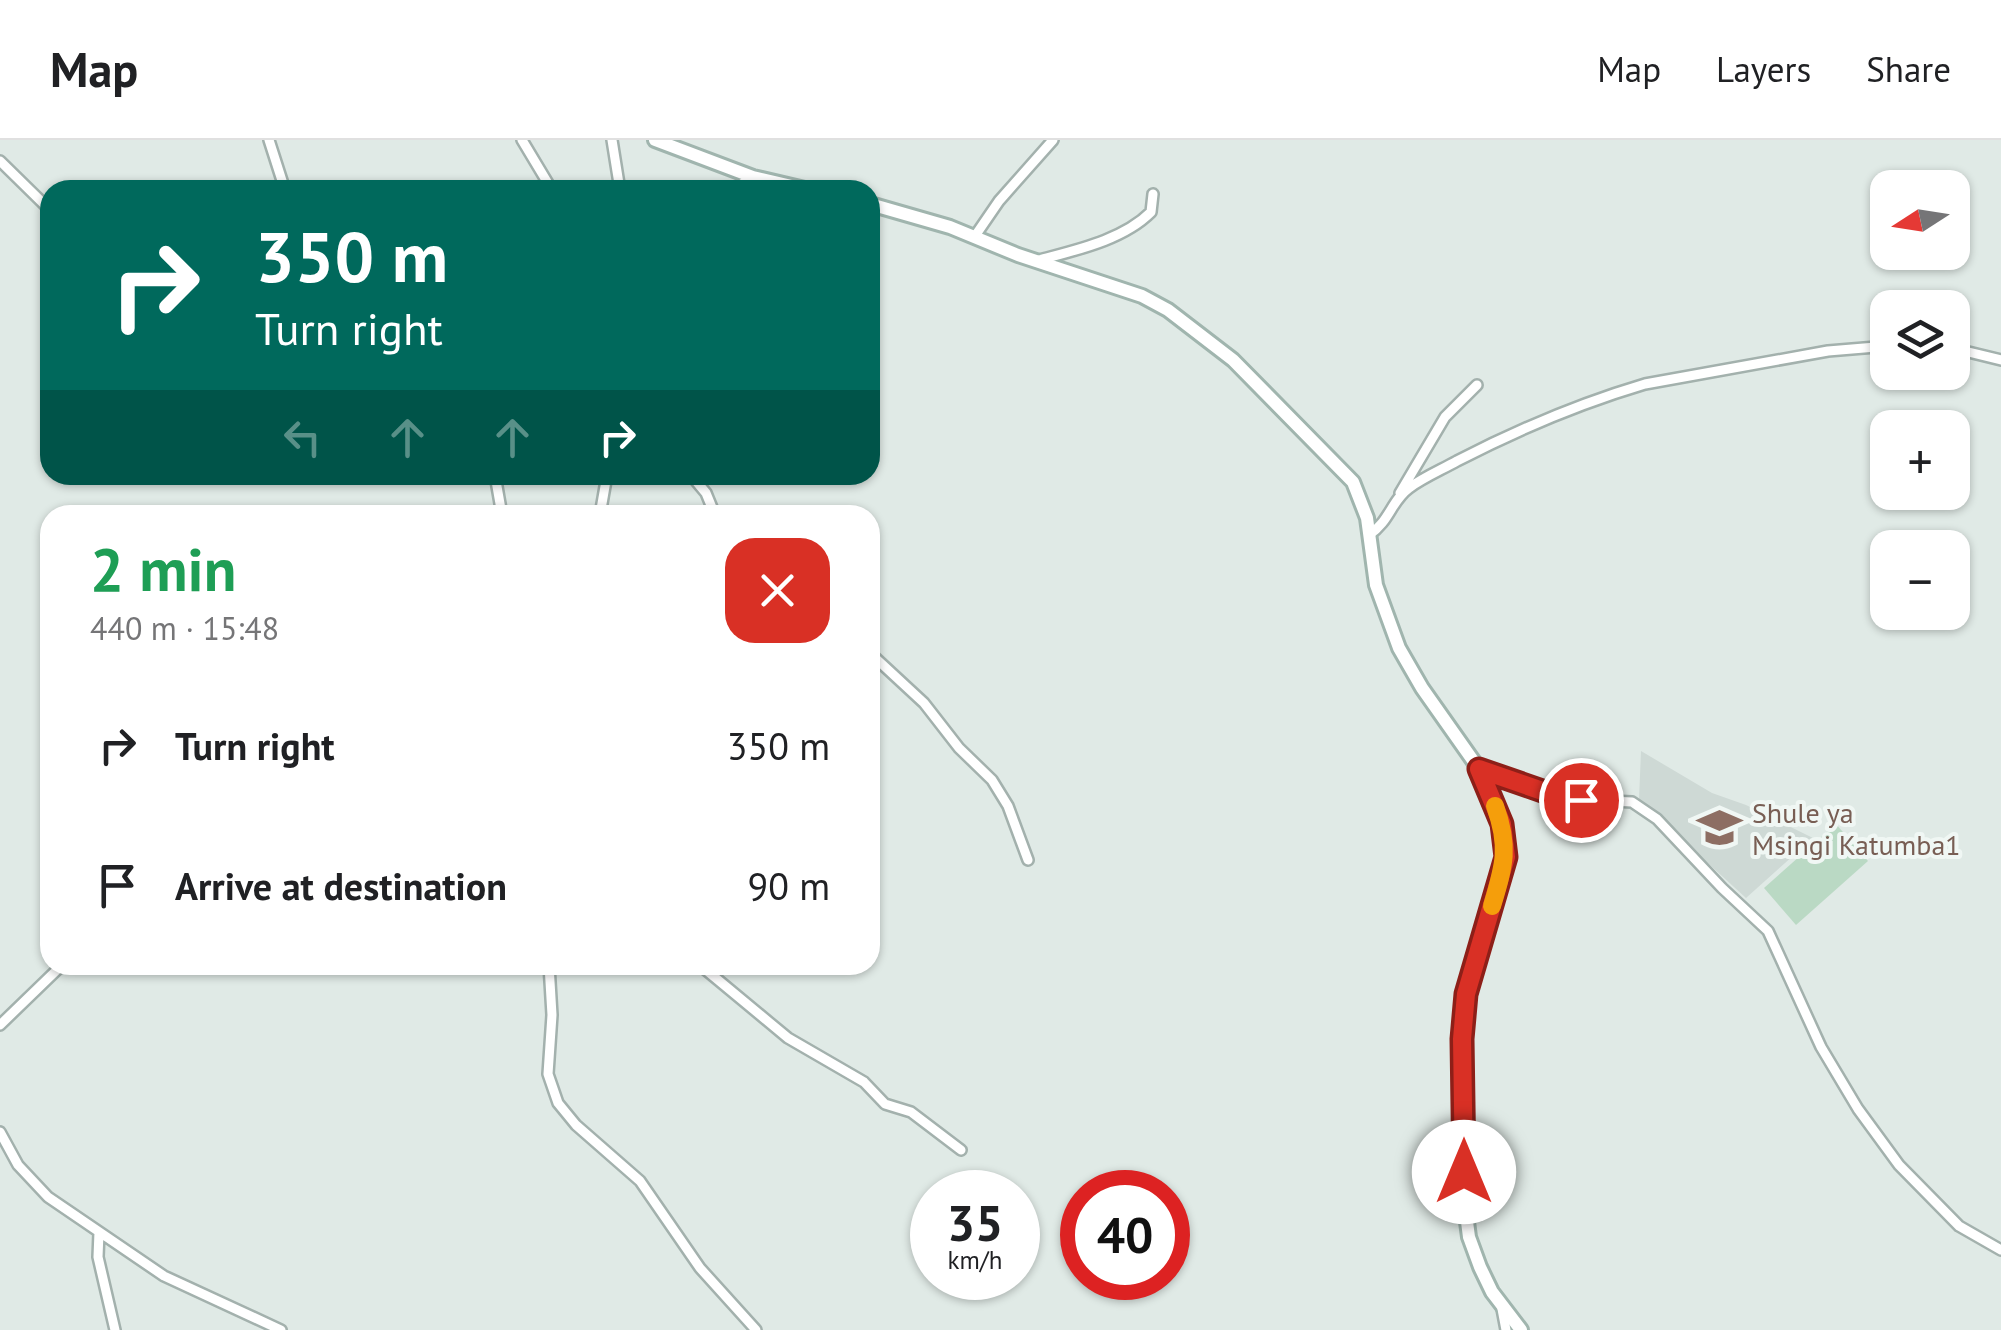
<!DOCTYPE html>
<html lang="en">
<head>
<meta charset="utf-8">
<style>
  :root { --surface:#fff; --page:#f2f2f2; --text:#202124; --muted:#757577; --line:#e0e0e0 }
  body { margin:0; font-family:"PT Sans",sans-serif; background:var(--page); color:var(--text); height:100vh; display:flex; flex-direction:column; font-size:38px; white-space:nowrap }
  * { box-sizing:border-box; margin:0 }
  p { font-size:32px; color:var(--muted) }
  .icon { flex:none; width:55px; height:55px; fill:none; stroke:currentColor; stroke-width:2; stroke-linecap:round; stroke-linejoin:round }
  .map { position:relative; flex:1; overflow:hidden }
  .side { position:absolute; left:40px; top:365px; width:840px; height:470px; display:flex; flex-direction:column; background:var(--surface); border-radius:30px; box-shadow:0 2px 8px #0004 }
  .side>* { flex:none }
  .top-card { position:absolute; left:40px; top:40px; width:840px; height:305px; border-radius:30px; box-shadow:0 2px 8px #0004; background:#00695c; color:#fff; overflow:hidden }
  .needle { width:65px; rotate:258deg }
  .tools { position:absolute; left:1870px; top:30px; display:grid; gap:20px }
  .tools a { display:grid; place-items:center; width:100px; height:100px; border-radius:20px; background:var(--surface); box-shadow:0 2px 8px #0004; font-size:50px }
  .speed { position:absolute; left:910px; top:1030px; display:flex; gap:20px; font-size:50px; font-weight:700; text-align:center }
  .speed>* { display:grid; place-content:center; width:130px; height:130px; border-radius:50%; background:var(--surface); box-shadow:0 2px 8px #0004; line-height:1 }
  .speed small { font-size:25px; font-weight:400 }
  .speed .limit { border:15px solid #d22; background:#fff; color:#111 }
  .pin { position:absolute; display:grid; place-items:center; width:85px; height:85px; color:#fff; margin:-42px; border:5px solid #fff; border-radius:50%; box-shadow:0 2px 10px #0007 }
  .me { position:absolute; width:110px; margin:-55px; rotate:0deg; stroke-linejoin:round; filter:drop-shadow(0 0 8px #0008) }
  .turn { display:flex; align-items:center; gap:35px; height:210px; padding:0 50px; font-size:45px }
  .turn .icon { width:130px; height:130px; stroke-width:2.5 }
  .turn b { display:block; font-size:70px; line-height:85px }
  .lanes { display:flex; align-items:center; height:95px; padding:0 50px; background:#0003; justify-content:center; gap:50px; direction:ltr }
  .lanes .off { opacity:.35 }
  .round { display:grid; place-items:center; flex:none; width:105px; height:105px; border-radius:30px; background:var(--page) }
  .summary { display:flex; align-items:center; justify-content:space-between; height:170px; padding:0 50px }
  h1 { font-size:60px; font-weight:700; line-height:75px; color:#1e9e55 }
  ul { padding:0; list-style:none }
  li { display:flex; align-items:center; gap:30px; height:140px; padding:0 50px }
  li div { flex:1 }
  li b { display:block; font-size:38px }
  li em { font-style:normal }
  header { display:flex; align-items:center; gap:60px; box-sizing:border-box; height:140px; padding:0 50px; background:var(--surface); border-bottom:2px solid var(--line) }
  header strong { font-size:48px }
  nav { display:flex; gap:55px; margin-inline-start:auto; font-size:35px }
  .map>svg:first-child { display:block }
</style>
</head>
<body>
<header>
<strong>Map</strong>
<nav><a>Map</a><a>Layers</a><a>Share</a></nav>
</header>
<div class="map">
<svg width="2001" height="1190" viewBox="0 0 2001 1190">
  <rect width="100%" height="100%" fill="#e0eae6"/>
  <path fill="#ced9d5" d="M1641,611L1712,653L1746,665L1813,698L1746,758L1639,660Z"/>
  <path fill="#bad9c4" d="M1836,684L1868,721L1796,785L1764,748Z"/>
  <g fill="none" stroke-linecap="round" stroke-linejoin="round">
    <defs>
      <path id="street" d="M269,0L285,50
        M522,0L552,50
        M612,0L620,50
        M0,21L50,70
        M731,50L753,37
        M975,96L999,61L1053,0
        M1039,120C1076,110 1123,100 1151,72L1153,54
        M1952,208L2001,220
        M495,335L502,375
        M691,335L706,353L715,375
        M1400,353L1445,277L1477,245
        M600,375L607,335
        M1369,395C1390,381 1391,361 1409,348C1424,337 1441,330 1457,321C1517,290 1581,263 1645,244L1828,211L1888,206
        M870,513L924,563L959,608L992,640L1008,666L1028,720
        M1479,629L1568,659L1632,662L1657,679L1722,748L1768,791L1821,907L1858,969L1899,1025L1959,1086L2001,1110
        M549,825L552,875L548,934L558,963L576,985L640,1041L700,1128L756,1190
        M700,825L788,898L864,942L885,964L911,972L961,1010
        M0,885L62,825
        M0,992L18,1025L48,1057L164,1136L281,1190
        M99,1092L98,1117L115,1190
        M1502,1169L1506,1190"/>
      <path id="secondary" d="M655,0L753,37L809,50
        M870,64L950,87L1018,115L1142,156L1168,170L1233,220L1353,342L1367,378L1376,445L1399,508L1422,548L1479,629L1505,697L1503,731L1469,836L1464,875V1059L1469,1097L1480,1127L1492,1152L1521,1190"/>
    </defs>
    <use href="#street" stroke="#a3b1ad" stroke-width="14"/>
    <use href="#secondary" stroke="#a0b5ae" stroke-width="18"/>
    <use href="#street" stroke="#fff" stroke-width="9"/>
    <use href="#secondary" stroke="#fff" stroke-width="12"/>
  </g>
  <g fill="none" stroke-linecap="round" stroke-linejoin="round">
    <defs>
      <path id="route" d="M1464,1032L1462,899L1466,854L1506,717L1502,684L1479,629L1551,654L1581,660"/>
    </defs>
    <use href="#route" stroke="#8d1f18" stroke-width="25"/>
    <use href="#route" stroke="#d93025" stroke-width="18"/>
    <path stroke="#f59e0b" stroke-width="18" d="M1492,766C1504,726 1510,707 1495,666"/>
  </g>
  <defs>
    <symbol id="school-bare" viewBox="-9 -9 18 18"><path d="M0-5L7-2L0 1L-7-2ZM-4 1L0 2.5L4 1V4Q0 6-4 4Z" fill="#8d6e63" stroke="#f0f7f4" stroke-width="2.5" paint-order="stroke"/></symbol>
  </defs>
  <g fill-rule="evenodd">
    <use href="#school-bare" x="1688" y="656" width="63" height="63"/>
  </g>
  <g text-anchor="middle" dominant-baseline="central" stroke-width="8" stroke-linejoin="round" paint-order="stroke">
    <g font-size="28" fill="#785e54" stroke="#f0f7f4" text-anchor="start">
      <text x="1752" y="672">Shule ya<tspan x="1752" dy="32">Msingi Katumba1</tspan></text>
    </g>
  </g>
</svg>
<div class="tools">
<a><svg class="needle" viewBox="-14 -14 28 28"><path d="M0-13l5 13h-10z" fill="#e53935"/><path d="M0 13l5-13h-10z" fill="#757577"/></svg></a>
<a><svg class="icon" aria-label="layers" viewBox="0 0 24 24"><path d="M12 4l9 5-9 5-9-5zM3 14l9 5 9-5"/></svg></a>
<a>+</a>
<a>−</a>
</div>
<div class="speed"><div>35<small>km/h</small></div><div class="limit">40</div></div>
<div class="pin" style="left:1581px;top:660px;background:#d93025"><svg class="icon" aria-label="arrive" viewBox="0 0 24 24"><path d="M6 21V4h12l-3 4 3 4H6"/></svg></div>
<svg class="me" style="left:1464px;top:1032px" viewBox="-20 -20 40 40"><circle r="19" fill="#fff"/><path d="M0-13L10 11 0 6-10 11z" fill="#d93025"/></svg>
<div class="top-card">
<div class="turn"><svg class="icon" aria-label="right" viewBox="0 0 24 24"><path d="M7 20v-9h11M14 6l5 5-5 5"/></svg><div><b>350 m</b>Turn right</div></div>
<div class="lanes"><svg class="icon off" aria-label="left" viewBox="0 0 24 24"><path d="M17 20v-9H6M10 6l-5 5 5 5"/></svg><svg class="icon off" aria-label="ahead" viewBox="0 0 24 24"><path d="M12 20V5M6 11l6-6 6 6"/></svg><svg class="icon off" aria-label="ahead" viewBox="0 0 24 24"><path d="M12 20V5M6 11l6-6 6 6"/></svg><svg class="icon" aria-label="right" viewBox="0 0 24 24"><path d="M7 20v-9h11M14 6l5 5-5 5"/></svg></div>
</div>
<section class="side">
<div class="summary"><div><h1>2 min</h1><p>440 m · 15:48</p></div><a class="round" style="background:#d93025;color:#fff"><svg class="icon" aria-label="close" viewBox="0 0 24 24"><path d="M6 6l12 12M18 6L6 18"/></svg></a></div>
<ul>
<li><svg class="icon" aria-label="right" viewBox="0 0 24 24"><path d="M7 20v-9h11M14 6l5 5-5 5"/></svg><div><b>Turn right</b></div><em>350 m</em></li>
<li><svg class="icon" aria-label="arrive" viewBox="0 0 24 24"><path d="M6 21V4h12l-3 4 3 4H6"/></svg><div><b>Arrive at destination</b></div><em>90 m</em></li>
</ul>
</section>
</div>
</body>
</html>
